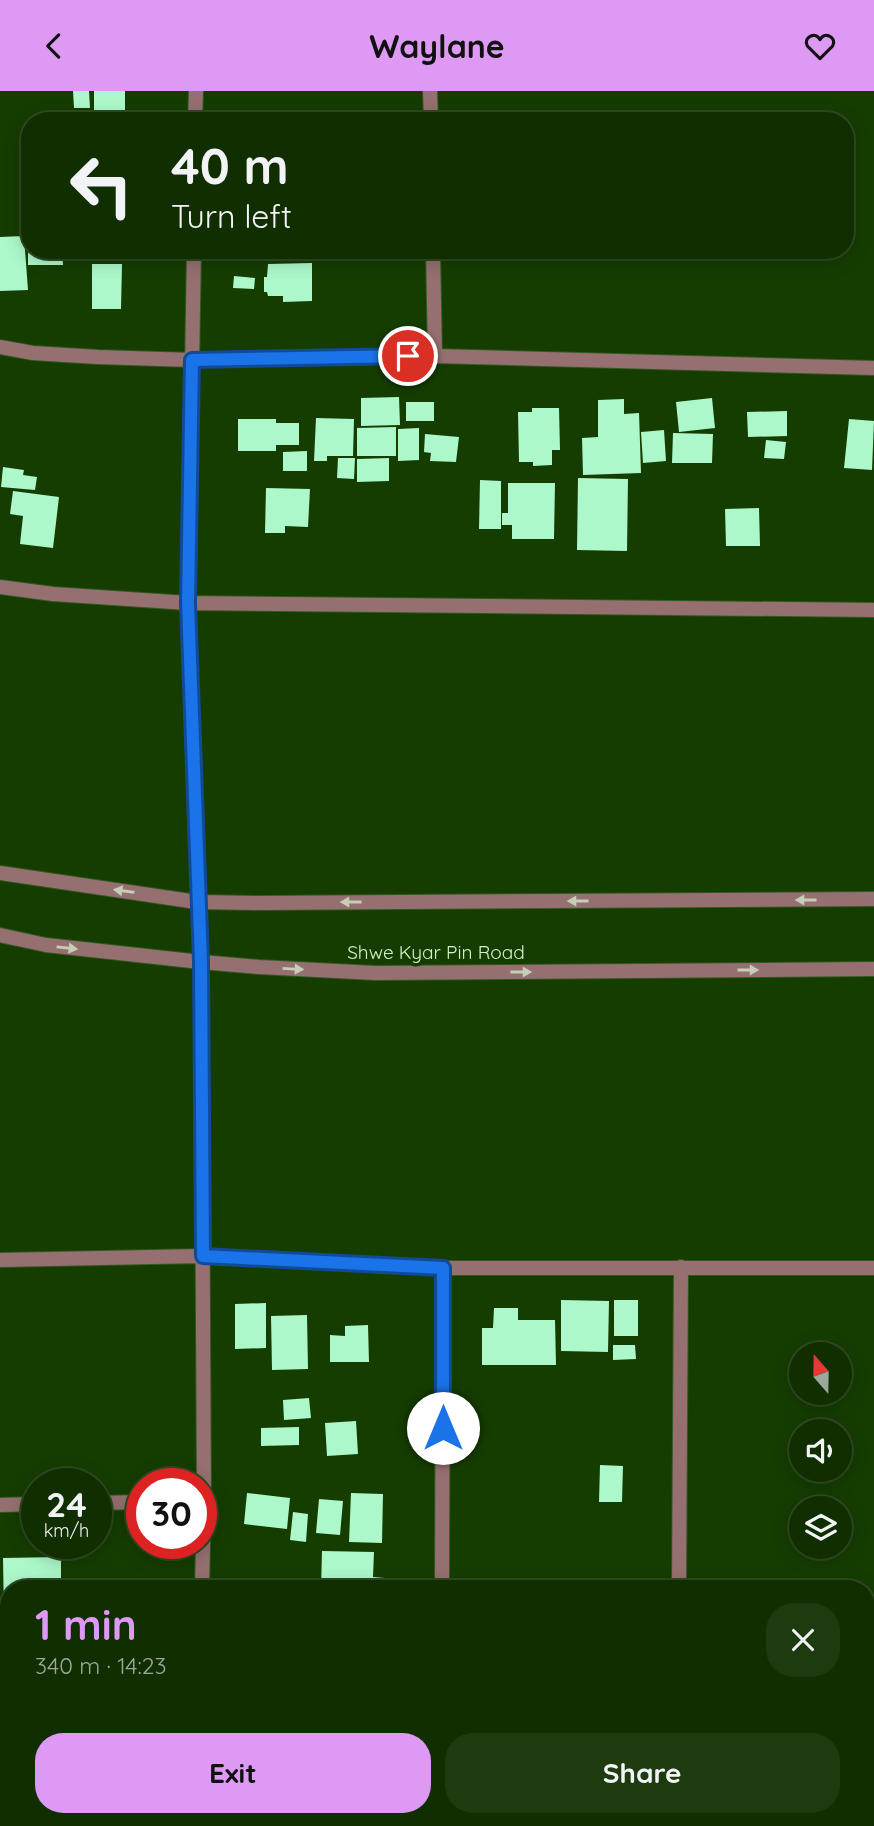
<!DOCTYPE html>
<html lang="en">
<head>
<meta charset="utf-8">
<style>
  :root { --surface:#102e00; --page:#1e3a0f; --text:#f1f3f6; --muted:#9ca899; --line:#304a22; --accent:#dd99f3 }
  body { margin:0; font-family:Quicksand,sans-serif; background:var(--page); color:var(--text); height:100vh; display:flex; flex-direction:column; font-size:26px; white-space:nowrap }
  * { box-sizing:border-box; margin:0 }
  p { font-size:23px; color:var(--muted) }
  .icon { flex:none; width:38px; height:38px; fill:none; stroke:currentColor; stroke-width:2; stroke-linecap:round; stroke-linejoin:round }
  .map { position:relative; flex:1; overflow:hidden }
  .drawer { position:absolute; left:0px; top:1489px; width:875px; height:247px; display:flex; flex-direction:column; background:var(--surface); border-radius:28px 28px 0 0; box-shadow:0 4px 18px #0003,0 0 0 2px var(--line) }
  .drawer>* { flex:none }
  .top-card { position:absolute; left:21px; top:21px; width:833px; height:147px; border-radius:28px; box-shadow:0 4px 18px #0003,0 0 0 2px var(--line); background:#102e00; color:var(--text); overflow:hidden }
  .needle { width:46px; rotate:340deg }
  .fabs { position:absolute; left:789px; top:1251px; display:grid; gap:14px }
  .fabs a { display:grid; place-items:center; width:63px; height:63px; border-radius:50%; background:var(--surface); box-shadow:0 4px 18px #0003,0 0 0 2px var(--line); font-size:35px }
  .speed { position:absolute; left:21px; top:1377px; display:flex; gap:14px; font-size:35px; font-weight:700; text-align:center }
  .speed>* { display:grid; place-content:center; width:91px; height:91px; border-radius:50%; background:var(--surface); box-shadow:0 4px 18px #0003,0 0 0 2px var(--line); line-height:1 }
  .speed small { font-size:18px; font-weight:400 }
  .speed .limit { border:10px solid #d22; background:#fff; color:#111 }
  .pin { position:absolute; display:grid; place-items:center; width:60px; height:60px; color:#fff; margin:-30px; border:4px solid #fff; border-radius:50%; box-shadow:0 2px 7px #0007 }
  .me { position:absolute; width:77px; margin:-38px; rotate:0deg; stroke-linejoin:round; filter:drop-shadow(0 0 5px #0008) }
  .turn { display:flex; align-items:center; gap:24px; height:147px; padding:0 35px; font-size:32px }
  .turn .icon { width:91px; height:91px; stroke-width:2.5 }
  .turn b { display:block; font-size:49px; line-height:60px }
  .round { display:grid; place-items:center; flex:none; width:74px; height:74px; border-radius:28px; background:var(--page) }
  .summary { display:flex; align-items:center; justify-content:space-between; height:119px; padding:0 35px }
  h1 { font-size:42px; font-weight:800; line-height:52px; color:var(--accent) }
  .primary-button { display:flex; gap:14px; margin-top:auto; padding:14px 35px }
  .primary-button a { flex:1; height:80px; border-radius:28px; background:var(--accent); color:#111; font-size:28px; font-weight:800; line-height:80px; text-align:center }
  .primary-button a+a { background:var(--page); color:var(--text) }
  header { display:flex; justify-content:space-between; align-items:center; height:91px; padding:0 35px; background:var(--accent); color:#111; font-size:32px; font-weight:800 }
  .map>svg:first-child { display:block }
</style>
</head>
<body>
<header><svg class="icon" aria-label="back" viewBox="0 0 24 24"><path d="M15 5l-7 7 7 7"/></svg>Waylane<svg class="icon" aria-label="heart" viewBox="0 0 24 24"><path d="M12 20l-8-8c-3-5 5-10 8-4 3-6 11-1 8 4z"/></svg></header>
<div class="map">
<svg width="874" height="1735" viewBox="0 0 874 1735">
  <rect width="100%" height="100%" fill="#153d00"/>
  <path fill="#adf8cb" d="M73,0H89L90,17H74Z
    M94,0H125V30H94Z
    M263,19H306V30H264Z
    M27,86H30V115H27Z
    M24,145L28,199L0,200V146Z
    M28,159H62L63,174H28Z
    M252,159H313V168H252Z
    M312,172V210L283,211V205H268L267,201H264V186H267L268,173Z
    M92,173H122L121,218H92Z
    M234,185L255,187L254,198L233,197Z
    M399,306L400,334L361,335V307Z
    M712,307L715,337L679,341L676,311Z
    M624,308V323L639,322L641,382L583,384L582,347L598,346V309Z
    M406,311H434V330H406Z
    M532,317H559L560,359H552V374L533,375V371H519L518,321H532Z
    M787,320V345L748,346L747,321Z
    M316,327L354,328L353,365H327V370H314Z
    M238,328H276V332H299V354H276V360H238Z
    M849,328L874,330L872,379L844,377Z
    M396,336V365H357V337Z
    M419,337V369L398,370V338Z
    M664,339L666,370L643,372L641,341Z
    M673,342L713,343L712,372H672Z
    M425,343L459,346L456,371L430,370L431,362L424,361Z
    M766,349L786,351L784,368L764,367Z
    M307,360V380H283V361Z
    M338,367H355L354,388L337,387Z
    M389,367V390L357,391V368Z
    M3,376L24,379L23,384L37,386L35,399L1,396Z
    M578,387L628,388L627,460L577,459Z
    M480,389L501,390V438H479Z
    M508,392H555L554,448H512V434H502V422H508Z
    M266,397L310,398L308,436L285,435V442H265Z
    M13,400L59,406L53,457L20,453L23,425L10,423Z
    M759,417L760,455H726L725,418Z
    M561,1209L609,1210L608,1261L561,1260Z
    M614,1209H638V1245H614Z
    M266,1212V1257L235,1258V1213Z
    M494,1217H518V1229H555L556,1274H482V1237H493Z
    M307,1224L308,1278L272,1279L271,1225Z
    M368,1234L369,1271H330V1244L345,1245V1235Z
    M613,1254H635L636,1268L613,1269Z
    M309,1307L311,1327L284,1329L283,1309Z
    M356,1330L358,1363L327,1365L325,1332Z
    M299,1336V1354L261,1355V1337Z
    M600,1374L623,1375L622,1411H599Z
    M247,1402L290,1407L287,1438L244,1433Z
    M351,1402L383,1403L382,1452L349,1451Z
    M319,1408L343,1410L340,1444L316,1442Z
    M293,1421L308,1423L306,1451L290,1449Z
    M322,1460L374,1461L373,1486L385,1487V1498H321Z
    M61,1466V1498H9V1526H4L3,1467Z
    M594,1490V1498H572V1491Z
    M489,1491L510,1497V1498H487Z
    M69,1727H95V1735H69Z
    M156,1727V1735H120L119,1730Z
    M252,1727H303V1734H252Z
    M319,1727H359L358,1735H319Z
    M561,1727H584L583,1735H560Z
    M750,1727L789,1728V1735H749Z
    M11,1728L47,1729L46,1735H11Z"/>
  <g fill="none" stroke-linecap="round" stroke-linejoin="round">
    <defs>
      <path id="minor" d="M430,0L431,30
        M195,30L196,0
        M194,159L188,512L201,871L204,1409L202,1498
        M433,159L435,265
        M0,256L33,262L98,266L192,269L435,265L874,277
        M0,496L53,503L188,512L874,519
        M0,1169L203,1165L443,1177H874
        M96,1412L142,1411
        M0,1414L37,1413
        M442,1498L443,1177
        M679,1498L681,1176
        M196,1735V1727
        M441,1735V1727
        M677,1735V1727"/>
      <path id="tertiary" d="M0,782L197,811L257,812L874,808
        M0,844L46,854L201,871L259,876L375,882L874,878"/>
    </defs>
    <use href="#minor" stroke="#345921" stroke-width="16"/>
    <use href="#tertiary" stroke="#345921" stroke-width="16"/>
    <use href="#minor" stroke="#967071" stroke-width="14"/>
    <use href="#tertiary" stroke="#967071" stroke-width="14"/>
  </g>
  <defs><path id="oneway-solid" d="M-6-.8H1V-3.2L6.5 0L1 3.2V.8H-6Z" transform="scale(1.75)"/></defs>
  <g fill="#c6ceb7">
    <use href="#oneway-solid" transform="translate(124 800) rotate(-172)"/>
    <use href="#oneway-solid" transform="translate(806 809) rotate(180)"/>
    <use href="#oneway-solid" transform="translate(578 810) rotate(180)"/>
    <use href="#oneway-solid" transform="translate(351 811) rotate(180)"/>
    <use href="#oneway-solid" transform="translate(67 857) rotate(6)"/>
    <use href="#oneway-solid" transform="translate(293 878) rotate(3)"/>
    <use href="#oneway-solid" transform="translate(748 879)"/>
    <use href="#oneway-solid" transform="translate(521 881)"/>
  </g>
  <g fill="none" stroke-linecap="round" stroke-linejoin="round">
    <defs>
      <path id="route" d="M408,265L192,269L188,512L201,871L203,1165L443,1177V1337"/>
    </defs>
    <use href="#route" stroke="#114b97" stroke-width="18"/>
    <use href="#route" stroke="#1a73e8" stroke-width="12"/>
  </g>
  <g text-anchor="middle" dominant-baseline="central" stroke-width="7" stroke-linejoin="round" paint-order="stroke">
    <g font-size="19" fill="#d6edce" stroke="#153d00">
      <text x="436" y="861">Shwe Kyar Pin Road</text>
    </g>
  </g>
</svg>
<div class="fabs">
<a><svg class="needle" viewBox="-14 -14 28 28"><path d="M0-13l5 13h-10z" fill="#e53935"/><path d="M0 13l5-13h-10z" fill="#9ca899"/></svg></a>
<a><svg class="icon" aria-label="sound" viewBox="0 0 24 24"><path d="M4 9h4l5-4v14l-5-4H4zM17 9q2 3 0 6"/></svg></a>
<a><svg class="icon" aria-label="layers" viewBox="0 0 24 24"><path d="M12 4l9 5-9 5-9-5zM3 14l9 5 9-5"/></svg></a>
</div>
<div class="speed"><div>24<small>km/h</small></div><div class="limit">30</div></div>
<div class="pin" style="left:408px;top:265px;background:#d93025"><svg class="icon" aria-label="arrive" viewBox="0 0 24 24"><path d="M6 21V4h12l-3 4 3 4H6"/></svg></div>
<svg class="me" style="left:443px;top:1337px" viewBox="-20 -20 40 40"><circle r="19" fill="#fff"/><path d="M0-13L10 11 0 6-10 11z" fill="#1a73e8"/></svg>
<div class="top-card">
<div class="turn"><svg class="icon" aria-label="left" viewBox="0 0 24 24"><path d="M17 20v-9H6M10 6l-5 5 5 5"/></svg><div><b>40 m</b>Turn left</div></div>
</div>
<section class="drawer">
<div class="summary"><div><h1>1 min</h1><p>340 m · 14:23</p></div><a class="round"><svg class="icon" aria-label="close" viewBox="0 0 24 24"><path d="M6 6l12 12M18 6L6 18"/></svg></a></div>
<div class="primary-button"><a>Exit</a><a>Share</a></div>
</section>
</div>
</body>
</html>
